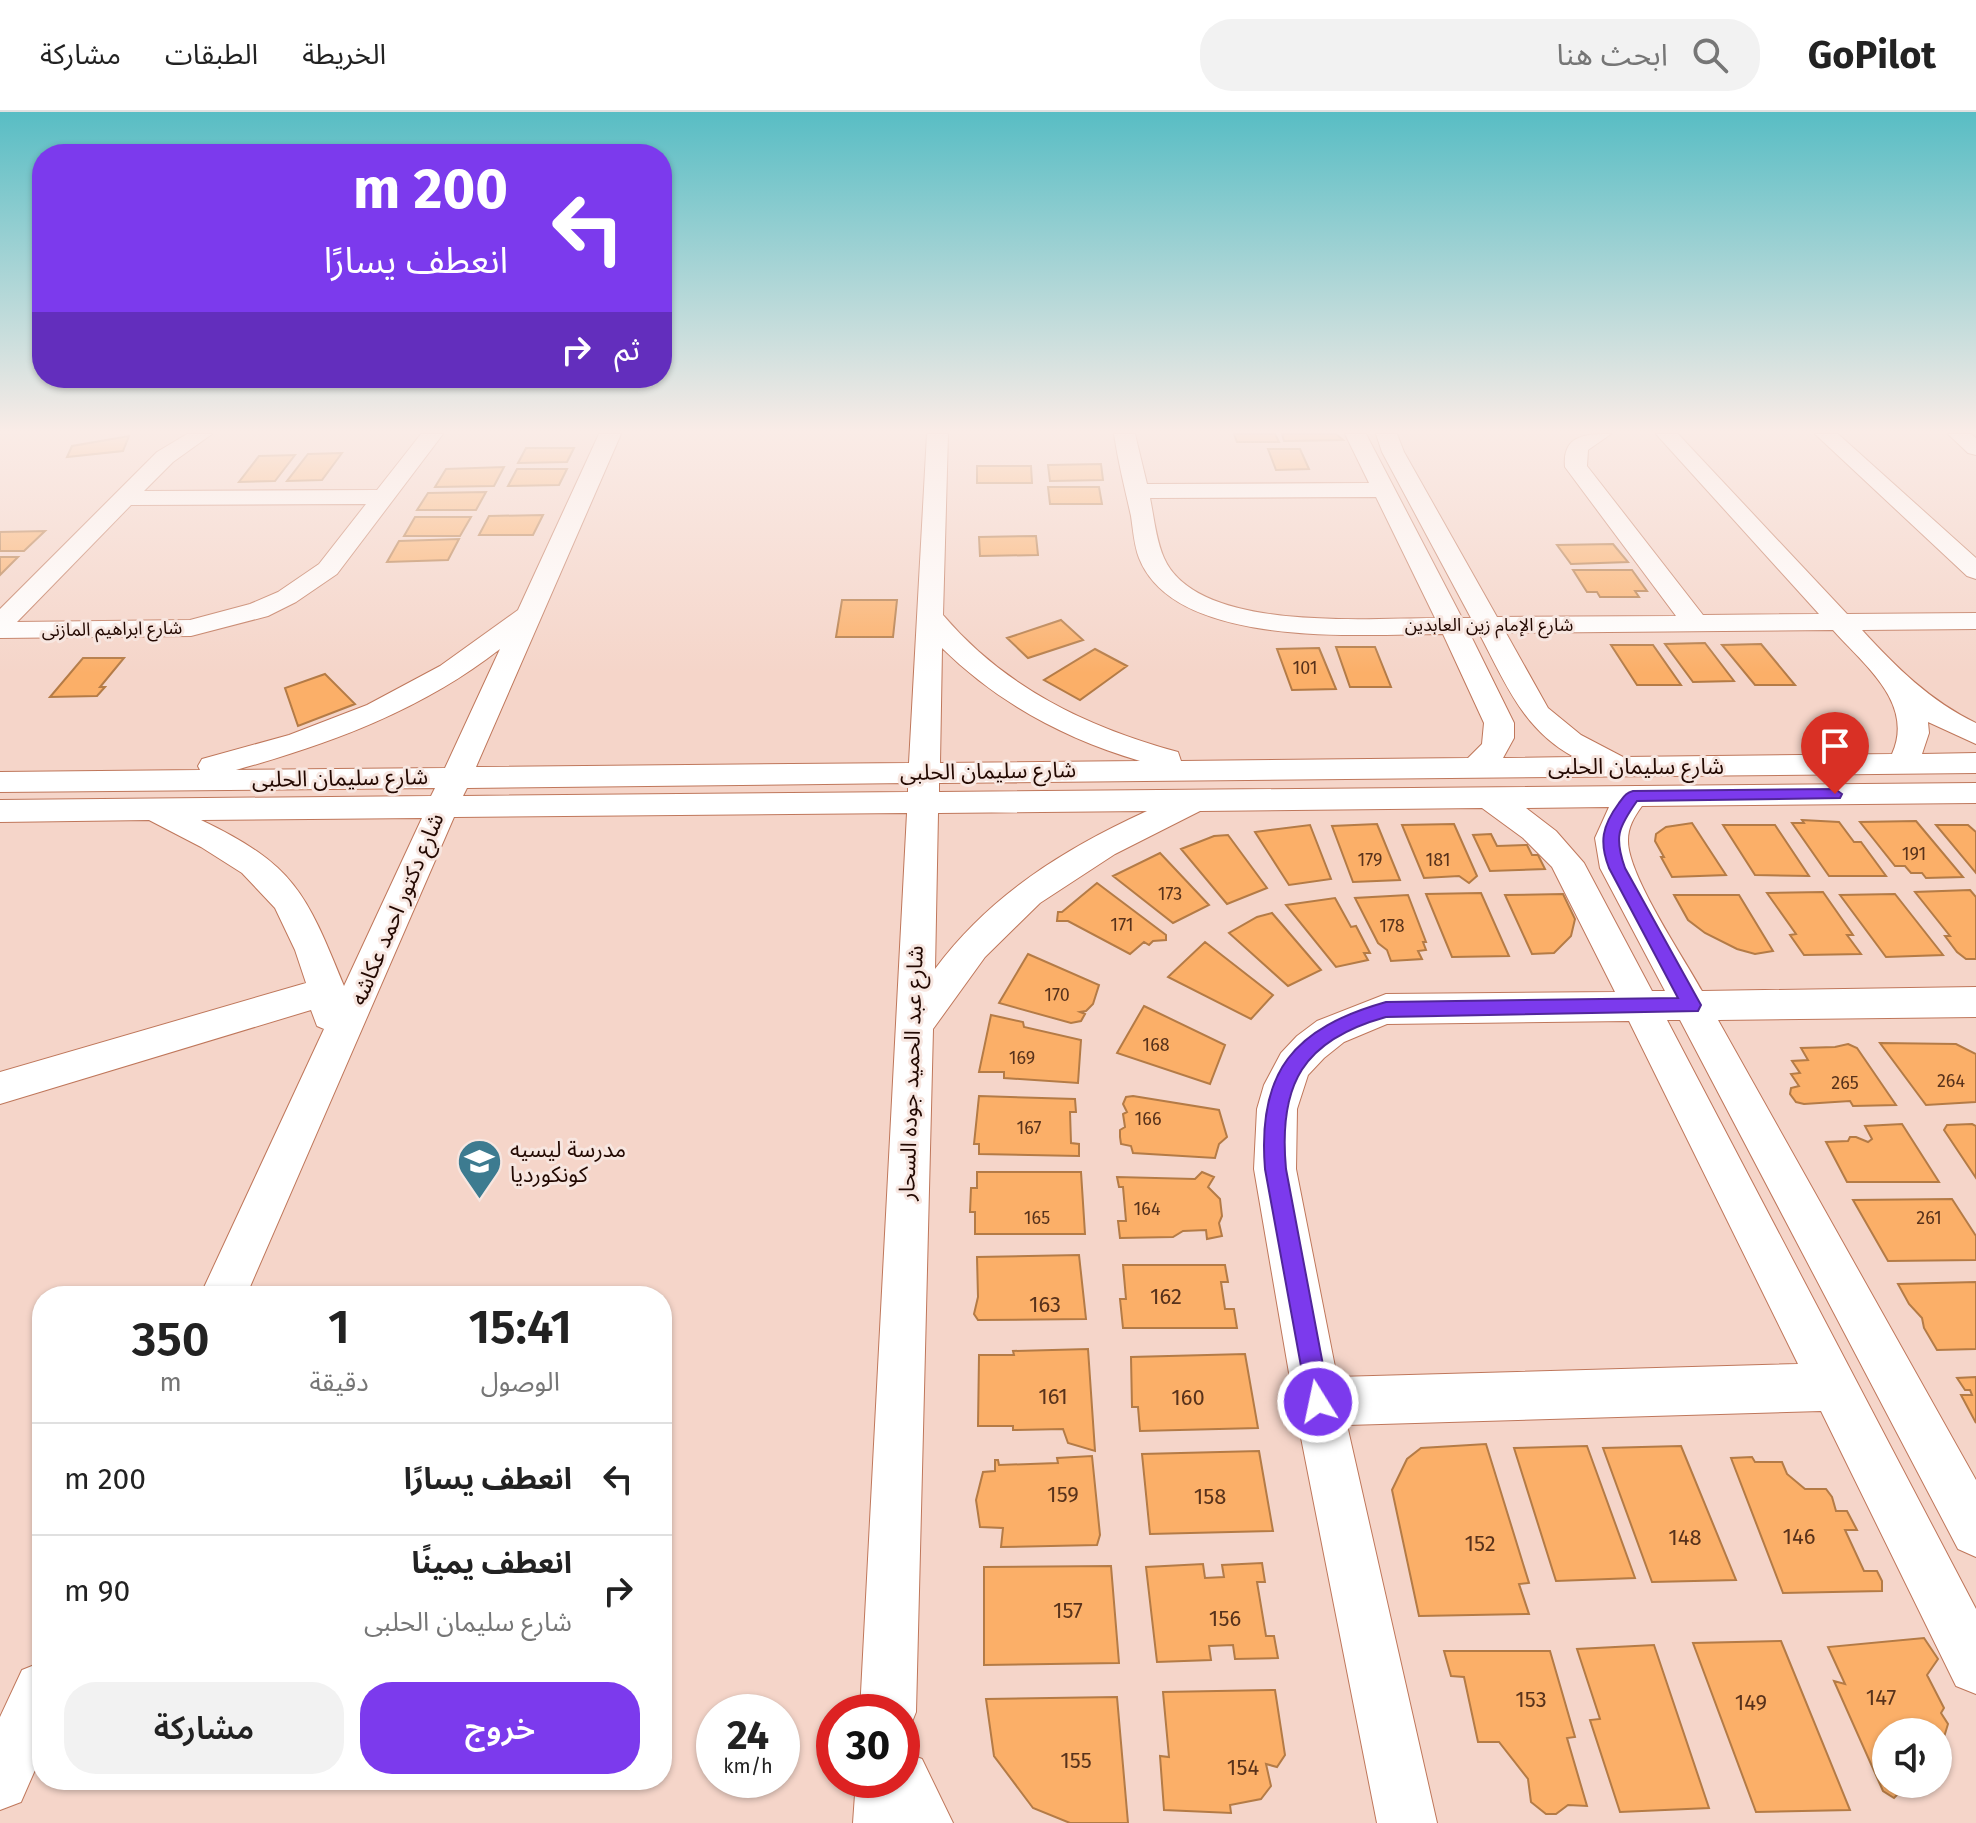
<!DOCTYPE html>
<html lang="ar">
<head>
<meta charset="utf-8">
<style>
  :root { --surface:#fff; --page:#f2f2f2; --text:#222; --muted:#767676; --line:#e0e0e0; --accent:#7c3aed }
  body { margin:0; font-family:"Fira Sans","Noto Sans Arabic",sans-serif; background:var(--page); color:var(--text); direction:rtl; height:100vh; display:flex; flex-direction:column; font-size:30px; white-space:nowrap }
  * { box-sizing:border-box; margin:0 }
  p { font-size:26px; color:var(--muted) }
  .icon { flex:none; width:44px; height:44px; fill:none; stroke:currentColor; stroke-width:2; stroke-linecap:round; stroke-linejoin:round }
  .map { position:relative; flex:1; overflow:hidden; direction:ltr }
  .details { position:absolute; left:32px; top:1174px; width:640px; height:504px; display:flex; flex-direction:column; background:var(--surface); border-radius:32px; box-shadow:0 2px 6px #0004; direction:rtl }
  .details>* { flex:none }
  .hud { position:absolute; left:32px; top:32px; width:640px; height:244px; border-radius:32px; box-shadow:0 2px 6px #0004; direction:rtl; background:#7c3aed; color:#fff; overflow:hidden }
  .controls { position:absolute; left:1872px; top:1606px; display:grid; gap:16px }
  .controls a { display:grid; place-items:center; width:80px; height:80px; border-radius:50%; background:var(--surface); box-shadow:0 2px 6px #0004; font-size:40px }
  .speed { position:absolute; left:696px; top:1582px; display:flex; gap:16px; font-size:40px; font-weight:700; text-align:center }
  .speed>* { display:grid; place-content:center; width:104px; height:104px; border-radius:50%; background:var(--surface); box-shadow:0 2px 6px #0004; line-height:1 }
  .speed small { font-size:20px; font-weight:400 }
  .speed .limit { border:12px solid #d22; background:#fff; color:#111 }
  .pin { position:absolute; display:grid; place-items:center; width:68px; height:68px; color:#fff; margin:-82px -34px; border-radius:50% 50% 50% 0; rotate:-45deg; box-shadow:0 0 8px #0007 }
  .pin .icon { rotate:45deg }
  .me { position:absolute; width:88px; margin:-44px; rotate:350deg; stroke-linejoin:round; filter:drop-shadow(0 0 6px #0008) }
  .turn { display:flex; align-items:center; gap:28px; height:168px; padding:0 32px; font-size:36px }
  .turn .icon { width:104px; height:104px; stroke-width:2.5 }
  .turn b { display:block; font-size:56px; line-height:68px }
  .then { display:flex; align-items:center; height:76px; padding:0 32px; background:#0003; gap:16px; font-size:30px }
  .eta { display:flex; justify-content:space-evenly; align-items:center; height:136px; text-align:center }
  .eta b { font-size:48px; font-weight:600; line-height:56px }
  .button { display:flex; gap:16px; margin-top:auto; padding:16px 32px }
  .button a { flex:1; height:92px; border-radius:32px; background:var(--accent); color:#fff; font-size:32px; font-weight:600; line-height:92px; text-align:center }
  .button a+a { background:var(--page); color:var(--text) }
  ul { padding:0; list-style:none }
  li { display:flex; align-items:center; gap:24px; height:112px; padding:0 32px; border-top:2px solid var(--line) }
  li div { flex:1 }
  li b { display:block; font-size:30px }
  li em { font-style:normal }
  header { display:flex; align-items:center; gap:48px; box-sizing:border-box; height:112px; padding:0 40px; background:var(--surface); border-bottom:2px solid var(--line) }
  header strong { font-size:38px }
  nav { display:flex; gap:44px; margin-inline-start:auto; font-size:28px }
  .search { width:560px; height:72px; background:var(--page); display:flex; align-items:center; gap:20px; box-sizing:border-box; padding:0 28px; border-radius:32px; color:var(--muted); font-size:30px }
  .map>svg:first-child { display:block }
</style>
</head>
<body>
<header>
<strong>GoPilot</strong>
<div class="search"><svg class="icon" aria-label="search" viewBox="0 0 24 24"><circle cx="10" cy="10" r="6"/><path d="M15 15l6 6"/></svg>ابحث هنا</div>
<nav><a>الخريطة</a><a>الطبقات</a><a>مشاركة</a></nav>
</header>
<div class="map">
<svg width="1976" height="1711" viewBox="0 0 1976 1711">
  <rect width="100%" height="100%" fill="#f5d5c9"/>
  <path fill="#fbaf68" stroke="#b47b46" stroke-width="2" d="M1234,322H1275L1279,330H1237Z
    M1282,322H1336L1343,328L1284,329Z
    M129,324L123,339L67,345L72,334Z
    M526,336H574L567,350L518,351Z
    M1268,337H1300L1309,357L1276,358Z
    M342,341L322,368L287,369L308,342Z
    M295,343L275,369L239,370L259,344Z
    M1101,352L1103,368L1050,369L1048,353Z
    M977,354H1031L1032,371H977Z
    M504,355L494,374L435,375L446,357Z
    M517,357H567L559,373L508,374Z
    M1048,375H1099L1102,392H1050Z
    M486,380L476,398H417L428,381Z
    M543,403L533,423H479L489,404Z
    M415,405H471L460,424H404Z
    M45,419L24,439H0V420Z
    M1036,424L1038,443L980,444L979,425Z
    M459,427L448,448L387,450L399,429Z
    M1613,432L1628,450L1571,452L1557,433Z
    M0,445H18L0,463Z
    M1573,458H1632L1647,479H1635L1639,485H1600L1597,480H1587Z
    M842,488H897L893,525H836Z
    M1061,508L1083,528L1028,546L1007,526Z
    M1705,531L1734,569L1693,570L1665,532Z
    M1761,532L1795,573H1755L1722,533Z
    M1611,533H1653L1681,573H1637Z
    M1336,535H1375L1391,575H1350Z
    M1319,536L1336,577L1292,578L1277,537Z
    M1095,537L1127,554L1080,588L1044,568Z
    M83,546H124L100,575H105L97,584L50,585Z
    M325,562L355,592L298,614L285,576Z
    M1802,708L1839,710L1854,730H1861L1886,764H1829L1792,711H1804Z
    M1916,709L1963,765L1926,766L1922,761H1911L1905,754H1895L1860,710Z
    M1692,711L1726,763L1672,765L1661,745H1664L1655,729L1656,722L1666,715Z
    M1377,712L1400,768L1353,770L1332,714Z
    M1454,712L1477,764L1469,771L1459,764L1424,766L1402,713Z
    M1310,713L1331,767L1289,773L1255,720Z
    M1723,713H1775L1809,764L1755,763Z
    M1936,713H1968L1976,720V761Z
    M1491,722L1497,734L1527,733L1532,743H1538L1545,757L1490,759L1473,723Z
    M1228,723L1267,776L1227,792L1181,737L1214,724Z
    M1160,741L1209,793L1173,811L1113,764Z
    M1097,771L1166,823V828L1153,829L1149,833L1144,830L1130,842L1068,809H1057L1058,800H1062Z
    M1970,778L1976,785V847H1966L1957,840L1945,824H1950L1915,780Z
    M1823,780L1853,823H1847L1861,842L1804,843L1790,823L1796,822L1767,781Z
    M1481,781L1509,844L1452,845L1426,782Z
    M1563,782L1575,807L1571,824L1554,841L1532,842L1505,783Z
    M1895,782L1943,843L1886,845L1840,783Z
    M1408,783L1426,830H1423L1426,838L1418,839L1422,847L1391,849L1387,838L1378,831L1355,786Z
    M1674,783H1739L1773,839L1755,842L1737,837L1705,821L1688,808Z
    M1335,786L1351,815L1356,814L1370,841H1364L1368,848L1336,855L1286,793Z
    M1272,801L1321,858L1288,874L1229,821L1257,805Z
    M1205,830L1273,883L1251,907L1168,865Z
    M1028,842L1099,873L1093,892L1086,899L1080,900L1085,902L1081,909L1071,911L999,891Z
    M1144,894L1225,933L1210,972L1117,941Z
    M991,903L1023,910L1024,915L1081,928L1078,971L1004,966V960H979Z
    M1880,931L1956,932L1976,942V990L1926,993Z
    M1848,932L1857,936L1896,993L1853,994L1850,989L1804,992L1796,990L1790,982L1791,976L1799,974L1791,962L1800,961L1792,949L1808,948L1801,936L1835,935Z
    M979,984L1075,987L1076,1000H1070L1071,1031L1079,1032V1044L979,1042V1032H974Z
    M1133,984L1219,998L1227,1025L1219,1032L1215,1046L1133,1041L1131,1034L1121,1032L1120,1025V1018L1125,1015L1123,1002L1127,1000L1123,992L1126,985Z
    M1902,1012L1939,1070H1847L1826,1030L1848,1029L1850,1025H1856L1868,1030L1872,1027L1865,1014Z
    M1972,1012L1976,1014V1066L1944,1018L1947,1013Z
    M977,1060H1081L1085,1122H975V1100H970L971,1076H977Z
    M1202,1060L1214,1065L1208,1075L1220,1087L1222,1104L1219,1111L1222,1124L1207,1127L1206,1118L1183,1119L1173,1125L1120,1126L1118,1109H1126L1123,1075H1119L1117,1065L1195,1067Z
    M1952,1087L1976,1124V1148L1888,1149L1853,1088Z
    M1079,1143L1086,1207L978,1208L974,1202L978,1185L977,1145Z
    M1123,1153H1225L1228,1170H1221L1225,1197H1234L1237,1216H1123L1120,1187H1126Z
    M1976,1170V1237L1937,1238L1924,1216L1922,1206L1909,1192L1898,1172Z
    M1088,1237L1095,1339L1068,1331L1063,1317L1013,1318V1314H978L979,1243H1014L1013,1239Z
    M1245,1242L1258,1316L1140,1319L1138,1295H1132L1131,1245Z
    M1976,1265V1311L1961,1283H1972L1970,1278H1965L1957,1266Z
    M1486,1332L1529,1471L1519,1472L1529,1502L1419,1504L1392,1378L1407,1347L1421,1336Z
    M1587,1334L1635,1466L1556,1469L1514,1336Z
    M1681,1334L1736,1468L1652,1470L1603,1336Z
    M1259,1339L1273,1419L1150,1422L1142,1342Z
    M1092,1344L1100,1423L1097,1433L1001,1435L1003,1416L980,1415L976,1388L983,1360L995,1359V1348H998L999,1353L1058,1351L1057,1346Z
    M1752,1345L1755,1350H1782L1787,1362L1805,1377H1826L1832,1385L1836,1399H1847L1857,1418H1845L1864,1459H1877L1882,1469V1479L1783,1481L1731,1346Z
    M1262,1451L1265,1470H1257L1266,1524H1274L1278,1546L1235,1547L1233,1533L1209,1534L1211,1548L1157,1550L1146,1455L1203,1452L1205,1466L1224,1465L1222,1453Z
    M1111,1454L1119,1551L984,1553V1455Z
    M1924,1526L1938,1547L1927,1563L1944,1596L1941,1601L1948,1612L1938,1645V1620H1886V1672H1903L1904,1676L1894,1686L1883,1679L1834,1569L1845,1572L1828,1535Z
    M1781,1529L1850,1698L1756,1700L1693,1531Z
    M1654,1533L1709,1696L1620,1700L1590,1608L1600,1607L1577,1537Z
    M1444,1539H1550L1575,1625L1567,1626L1587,1694L1568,1693L1556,1702H1546L1531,1690L1528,1667L1499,1630H1478L1464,1565L1451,1564Z
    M1275,1578L1285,1643L1277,1655L1266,1652L1271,1674L1261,1687L1230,1693L1231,1701L1164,1698L1160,1644L1169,1645L1163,1580Z
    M1117,1585L1128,1711H1070L1033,1696L994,1644L986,1587Z"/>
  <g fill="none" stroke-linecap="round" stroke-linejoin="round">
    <defs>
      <path id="minor" d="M187,322H212L173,350L144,379L377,378L421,322H443L337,462L296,490L268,504L191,524L0,526V497L157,340ZM366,392L319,452L278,480L250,492L190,508L17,510L131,393Z
        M599,322H621L476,655L909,651L927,322H948L943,503C1005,576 1087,615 1178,640L1181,649L1468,646L1482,632L1484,611L1443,522C1364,522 1175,538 1139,446C1134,433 1133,417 1131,404C1125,377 1118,350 1114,322H1135L1147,372L1369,371L1345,322H1366L1462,506H1471L1382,340L1376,322H1397L1404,340L1497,505L1676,504L1565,355C1562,322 1587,322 1611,322L1588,338L1587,354L1703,503L1819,502L1656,322H1678L1847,502L1976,501V517L1862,518C1896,555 1930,589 1976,611V632L1928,610L1929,621L1922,642L1976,641V661L939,671V680L1976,671V691L1642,694C1634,705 1628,715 1628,728C1627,762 1684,846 1702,879L1976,875V905L1718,908L1976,1368V1445L1958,1437L1680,908H1667L1976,1497V1582L1956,1574L1821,1299L1347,1313L1437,1711H1377L1294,1290L1254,1057L1257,997L1264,973L1281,941L1297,924L1317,909L1386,882L1615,880L1552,755L1523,726L1482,696L1200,699L1115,742L1040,791L985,845L933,917L916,1600L908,1620L902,1622V1600H860L907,701L454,705L246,1184H200L324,917L317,914L311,898L0,992V960L306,871L295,838L275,796L242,761L201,735L149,708L0,710V688L431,684L435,676L0,680V660L200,658L198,654L202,647L289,623L367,593L440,554L518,498ZM1376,385L1435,506C1368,506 1197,521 1164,446C1156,428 1154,405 1150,386ZM1833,518C1864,553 1915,591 1892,642L1623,645L1581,623L1548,596L1506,521ZM1479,521C1505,570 1523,618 1574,645L1503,646L1514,626V611L1470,522ZM942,536C998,591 1065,627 1140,649L940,651ZM500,537L445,656L236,658C330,632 422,598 500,537ZM908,671V680L463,684L467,676ZM1609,695L1595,726L1600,756L1665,879H1652L1584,751L1556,719L1526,696ZM1147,699C1064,737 990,783 935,857L938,701ZM422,706L344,874C306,781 295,753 201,708ZM1629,909L1798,1252L1337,1265L1296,1057L1297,997L1308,963L1324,946L1344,930L1387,912Z
        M1815,322H1838L1976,446V467L1967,464Z
        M1948,322H1971L1976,326V343L1968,341Z
        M42,1550V1642L21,1690L0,1698V1605L22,1558Z
        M902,1639L922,1647L953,1711H853L856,1668H902Z"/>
    </defs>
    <use href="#minor" stroke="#bf775b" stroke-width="2"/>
    <use href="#minor" fill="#fff" fill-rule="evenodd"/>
  </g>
  <linearGradient id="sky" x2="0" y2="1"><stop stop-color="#58bdc4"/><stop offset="0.57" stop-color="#faece7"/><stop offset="1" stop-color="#faece7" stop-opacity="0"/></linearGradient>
  <rect width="1976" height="561" fill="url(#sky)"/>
  <path fill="#7c3aed" stroke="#51269a" stroke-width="2" d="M1835,677L1842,682L1840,686L1637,689C1618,716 1614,725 1625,756L1701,893L1698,899L1386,905C1303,928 1278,972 1286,1057L1330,1290L1326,1298L1318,1302L1309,1298L1265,1057C1257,959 1294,916 1386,890L1678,886L1609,756C1599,730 1602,714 1619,691C1624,685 1625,681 1633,679Z"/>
  <defs>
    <symbol id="school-pin" viewBox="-11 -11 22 30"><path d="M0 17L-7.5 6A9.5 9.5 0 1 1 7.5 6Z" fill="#3d7b90" stroke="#f7e6e0"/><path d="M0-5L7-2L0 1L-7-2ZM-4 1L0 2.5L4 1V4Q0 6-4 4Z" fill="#fff"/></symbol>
  </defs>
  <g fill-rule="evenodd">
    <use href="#school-pin" x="454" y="1024" width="51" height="69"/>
  </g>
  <g text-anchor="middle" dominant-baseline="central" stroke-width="6" stroke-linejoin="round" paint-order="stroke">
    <g font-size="18" fill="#220801" stroke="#f7e6e0">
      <text x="1489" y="513">شارع الإمام زين العابدين</text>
      <text transform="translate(112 517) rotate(-1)">شارع ابراهيم المازنى</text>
    </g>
    <g font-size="18" fill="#58321b">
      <text x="1305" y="556">101</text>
      <text x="1914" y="742">191</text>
      <text x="1370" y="748">179</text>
      <text x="1438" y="748">181</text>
      <text x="1170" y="782">173</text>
      <text x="1122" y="813">171</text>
      <text x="1392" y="814">178</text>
      <text x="1057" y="883">170</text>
      <text x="1156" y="933">168</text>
      <text x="1022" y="946">169</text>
      <text x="1951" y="969">264</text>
      <text x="1845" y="971">265</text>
      <text x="1148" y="1007">166</text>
      <text x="1029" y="1016">167</text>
      <text x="1147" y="1097">164</text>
      <text x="1037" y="1106">165</text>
      <text x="1929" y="1106">261</text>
    </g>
    <g font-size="22" fill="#220801" stroke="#f7e6e0">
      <text x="1636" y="654">شارع سليمان الحلبى</text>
      <text transform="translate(988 659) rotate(-1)">شارع سليمان الحلبى</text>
      <text transform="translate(340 666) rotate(-1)">شارع سليمان الحلبى</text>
      <text transform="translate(397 797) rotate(-67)">شارع دكتور احمد عكاشه</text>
      <text transform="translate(911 961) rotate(-88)">شارع عبد الحميد جوده السحار</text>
    </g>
    <g font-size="22" fill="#220801" stroke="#f7e6e0" text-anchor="start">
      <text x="510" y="1037">مدرسة ليسيه<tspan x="510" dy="25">كونكورديا</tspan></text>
    </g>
    <g font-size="22" fill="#58321b">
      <text x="1166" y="1184">162</text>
      <text x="1045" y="1192">163</text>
      <text x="1053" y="1284">161</text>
      <text x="1188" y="1285">160</text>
      <text x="1063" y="1382">159</text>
      <text x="1210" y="1384">158</text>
      <text x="1799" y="1424">146</text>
      <text x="1685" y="1425">148</text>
      <text x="1480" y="1431">152</text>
      <text x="1068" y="1498">157</text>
      <text x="1225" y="1506">156</text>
      <text x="1881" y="1585">147</text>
      <text x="1531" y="1587">153</text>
      <text x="1751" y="1590">149</text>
      <text x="1076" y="1648">155</text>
      <text x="1243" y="1655">154</text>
    </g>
  </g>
</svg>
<div class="controls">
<a><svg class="icon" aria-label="sound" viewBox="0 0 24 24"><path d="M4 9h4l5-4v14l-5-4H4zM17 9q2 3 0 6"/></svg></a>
</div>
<div class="speed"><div>24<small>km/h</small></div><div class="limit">30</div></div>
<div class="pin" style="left:1835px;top:682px;background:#d93025"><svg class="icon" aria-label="arrive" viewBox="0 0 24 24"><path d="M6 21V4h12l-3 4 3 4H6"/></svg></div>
<svg class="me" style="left:1318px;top:1290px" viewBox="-20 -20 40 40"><circle r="17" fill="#7c3aed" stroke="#fff" stroke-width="3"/><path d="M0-11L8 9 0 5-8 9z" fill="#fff"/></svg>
<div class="hud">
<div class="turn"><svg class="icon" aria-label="left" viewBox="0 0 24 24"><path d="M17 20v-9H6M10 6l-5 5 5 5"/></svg><div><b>200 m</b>انعطف يسارًا</div></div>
<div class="then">ثم<svg class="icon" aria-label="right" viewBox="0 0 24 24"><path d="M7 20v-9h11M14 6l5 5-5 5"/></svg></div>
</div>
<section class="details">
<div class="eta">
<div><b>15:41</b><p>الوصول</p></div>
<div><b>1</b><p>دقيقة</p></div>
<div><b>350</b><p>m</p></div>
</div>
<ul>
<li><svg class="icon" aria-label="left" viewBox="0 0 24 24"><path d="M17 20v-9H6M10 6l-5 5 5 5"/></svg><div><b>انعطف يسارًا</b></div><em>200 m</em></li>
<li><svg class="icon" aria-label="right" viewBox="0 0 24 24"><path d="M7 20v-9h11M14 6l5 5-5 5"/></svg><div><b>انعطف يمينًا</b><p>شارع سليمان الحلبى</p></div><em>90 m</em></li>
</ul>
<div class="button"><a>خروج</a><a>مشاركة</a></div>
</section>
</div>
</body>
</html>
